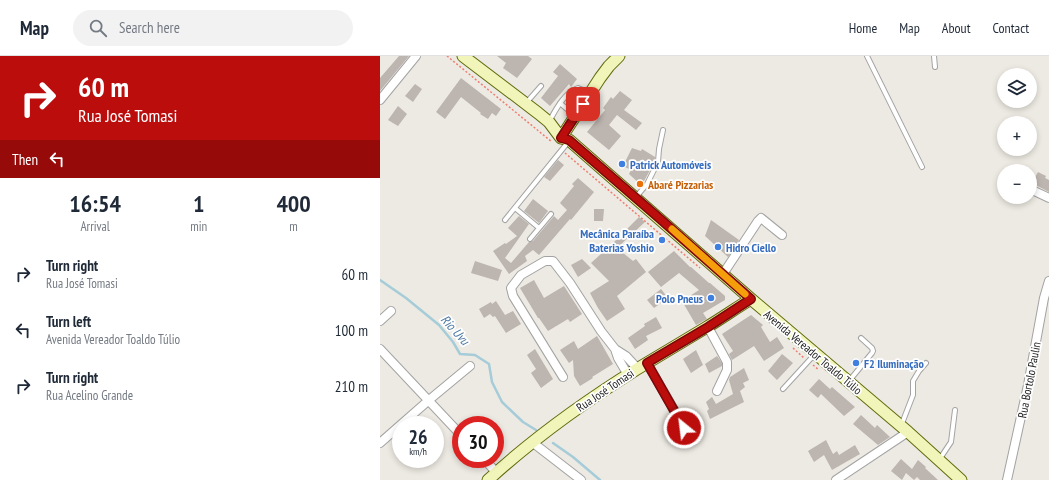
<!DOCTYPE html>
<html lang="en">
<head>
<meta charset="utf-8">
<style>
  :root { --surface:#fff; --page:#f2f2f3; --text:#1f2937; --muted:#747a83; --line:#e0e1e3 }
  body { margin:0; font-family:"PT Sans Narrow",sans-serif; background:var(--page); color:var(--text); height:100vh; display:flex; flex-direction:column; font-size:15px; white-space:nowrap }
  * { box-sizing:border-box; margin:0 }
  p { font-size:13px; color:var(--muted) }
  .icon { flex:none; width:22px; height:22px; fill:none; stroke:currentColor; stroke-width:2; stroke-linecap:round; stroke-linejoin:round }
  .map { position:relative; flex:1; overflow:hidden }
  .panel { display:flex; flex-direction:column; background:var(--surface); width:380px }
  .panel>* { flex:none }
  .guide { background:#bc0d0d; color:#fff; overflow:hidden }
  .fabs { position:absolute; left:617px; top:12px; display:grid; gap:8px }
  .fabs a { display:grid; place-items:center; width:40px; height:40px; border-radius:50%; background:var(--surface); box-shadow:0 2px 6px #0003; font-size:20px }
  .speed { position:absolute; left:12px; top:360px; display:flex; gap:8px; font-size:20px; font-weight:700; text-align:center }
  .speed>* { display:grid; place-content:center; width:52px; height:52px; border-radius:50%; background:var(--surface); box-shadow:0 2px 6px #0003; line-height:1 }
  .speed small { font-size:10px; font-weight:400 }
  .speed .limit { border:6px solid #d22; background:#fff; color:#111 }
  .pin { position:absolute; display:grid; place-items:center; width:34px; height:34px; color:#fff; margin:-17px; border-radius:8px; box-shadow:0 2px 6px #0006 }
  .me { position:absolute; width:44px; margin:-22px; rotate:331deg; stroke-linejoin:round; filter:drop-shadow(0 0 3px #0008) }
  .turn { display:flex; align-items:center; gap:14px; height:84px; padding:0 12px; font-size:18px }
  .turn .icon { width:52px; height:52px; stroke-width:2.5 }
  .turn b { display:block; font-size:28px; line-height:34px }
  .then { display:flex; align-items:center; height:38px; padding:0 12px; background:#0003; gap:8px; font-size:15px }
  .eta { display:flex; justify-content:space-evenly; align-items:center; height:68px; text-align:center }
  .eta b { font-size:24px; font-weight:700; line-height:28px }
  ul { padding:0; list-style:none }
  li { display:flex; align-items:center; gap:12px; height:56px; padding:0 12px }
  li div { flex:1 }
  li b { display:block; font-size:15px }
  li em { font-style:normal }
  header { display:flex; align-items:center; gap:24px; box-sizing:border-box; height:56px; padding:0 20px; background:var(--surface); border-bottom:1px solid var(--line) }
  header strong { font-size:19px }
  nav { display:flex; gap:22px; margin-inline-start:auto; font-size:14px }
  .search { width:280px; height:36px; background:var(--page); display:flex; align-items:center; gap:10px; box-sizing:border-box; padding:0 14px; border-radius:22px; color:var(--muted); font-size:15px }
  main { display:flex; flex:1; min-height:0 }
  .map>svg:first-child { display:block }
</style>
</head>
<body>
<header>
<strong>Map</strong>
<div class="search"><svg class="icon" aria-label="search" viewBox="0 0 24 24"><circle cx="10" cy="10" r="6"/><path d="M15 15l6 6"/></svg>Search here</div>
<nav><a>Home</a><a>Map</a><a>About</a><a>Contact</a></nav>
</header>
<main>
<section class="panel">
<div class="guide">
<div class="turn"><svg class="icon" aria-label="right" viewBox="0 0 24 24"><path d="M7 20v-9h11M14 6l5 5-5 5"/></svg><div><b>60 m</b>Rua José Tomasi</div></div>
<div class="then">Then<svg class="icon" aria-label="left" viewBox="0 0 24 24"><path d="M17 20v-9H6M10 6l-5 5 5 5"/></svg></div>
</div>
<div class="eta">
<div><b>16:54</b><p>Arrival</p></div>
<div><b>1</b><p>min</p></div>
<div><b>400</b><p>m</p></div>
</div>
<ul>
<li><svg class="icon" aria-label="right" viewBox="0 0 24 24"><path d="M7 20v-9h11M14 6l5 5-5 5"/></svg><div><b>Turn right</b><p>Rua José Tomasi</p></div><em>60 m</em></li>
<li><svg class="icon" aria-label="left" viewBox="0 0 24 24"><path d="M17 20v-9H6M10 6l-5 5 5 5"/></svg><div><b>Turn left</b><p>Avenida Vereador Toaldo Túlio</p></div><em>100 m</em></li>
<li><svg class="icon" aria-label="right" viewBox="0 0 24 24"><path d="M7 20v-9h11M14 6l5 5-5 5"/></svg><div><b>Turn right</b><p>Rua Acelino Grande</p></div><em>210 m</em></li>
</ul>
</section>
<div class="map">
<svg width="669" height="424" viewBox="0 0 669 424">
  <rect width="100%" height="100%" fill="#edeae3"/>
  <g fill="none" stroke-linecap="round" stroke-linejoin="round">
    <path stroke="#a5ccd8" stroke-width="2.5" d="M0,224L26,242L59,269L73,286L80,298L95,299L109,308L112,326L122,346L143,366L156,374
      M173,387L193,401L220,424"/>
  </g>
  <path fill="#bdb5af" d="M19,0H29L0,35V22Z
    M117,0H148L152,3L137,22L123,12L126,7Z
    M180,8L197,23L191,31L189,28L170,50L161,42L178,20L173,16Z
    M81,22L121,53L116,60L112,57L108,63L100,58L101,57L81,41L65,63L56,56Z
    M35,28L42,33L33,46L25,40Z
    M240,35L252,44L244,54L262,67L256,74L237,59L229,69L241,80L229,94L207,76L225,54L223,52L231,41L233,43Z
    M18,50L27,58L18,70L8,64Z
    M252,92L261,95L262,93L275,101V105L264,125L261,129L249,118L251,114L243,110Z
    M178,104L184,109L170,125L164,121Z
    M658,116L666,120L665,122L669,124V136L652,127Z
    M198,122L214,136L191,164L190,163L159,199L153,194L145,200L147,205L129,218L113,195L125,187L126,188L137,180L128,172L138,161L139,160L149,168L125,202L131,207L149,186L153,185L174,160L178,164L187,154L180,147L194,130L192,128Z
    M153,143L168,155L159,167L144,155Z
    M214,153H224L223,165H214Z
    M259,161L265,166L237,192L253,205L256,203L266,216L237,240L245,253L227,265L218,252L210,237L229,225L211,207L232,188Z
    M331,164L359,184L348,201L325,180Z
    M294,195L310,211H311L329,227H330L345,240V244L323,257L327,263L316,269L302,245L319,234L299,217L281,231L268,216Z
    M202,203L211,212L198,221L191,209Z
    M95,205L122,214L118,225L91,217Z
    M154,224L164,242L184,230L202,258L190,266L188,263L168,275L159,262H158L140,232Z
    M281,233L288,242L274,252L267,244Z
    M116,245L125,259L133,255L141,268L126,277L115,260L113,261L110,258L104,262L99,253L111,246L112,248Z
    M371,259L383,269L381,271L390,286L397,281L404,292L384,305L374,290L352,304L349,298L353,295L342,278Z
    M276,261L282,272L266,280L268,284L255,293L248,282L265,270L264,268Z
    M217,280L233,308L212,321L213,322L200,330L194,320L193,304L189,307L180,294L194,285L198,293Z
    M155,293L173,323L161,332L151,317L156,313L147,299Z
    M316,294L323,309L311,317L303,303Z
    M402,298L413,307L397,324L388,315Z
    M337,300L342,307V310L329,317L325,308Z
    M364,312L369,324L363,327L365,331L360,335L364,346L330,363L327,355L329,353L326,346L332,341L336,348L353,338L349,324L350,321Z
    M439,323L450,333L452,331L475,351L464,360L441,338L438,342L429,334Z
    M481,359L495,372L497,369L510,381L498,389L473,368Z
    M446,384L453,398L457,395L459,399L475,389L480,398L452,414L444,399L434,406L428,395Z
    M521,403L532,413L538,404L546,411L545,412L558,424H540L537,421L534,424L526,417L522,424L511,415Z"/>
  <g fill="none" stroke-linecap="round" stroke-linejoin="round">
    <defs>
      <path id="lane" d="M487,0L542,111
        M554,0L555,11
        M146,47L161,30
        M180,47L195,60
        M170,64C176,53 185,36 198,32L210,37
        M256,141L267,128L278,106L279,93L283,74
        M135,152L159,172
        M125,164L189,85
        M150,183L171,158
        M469,325L492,297L493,295L492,292L481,282
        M403,333L435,298
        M521,370L533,339V325L539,315L546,307
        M559,404L571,386L575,354"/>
      <path id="street" d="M0,44L36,0
        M650,133L669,142
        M343,218L378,165L381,162L402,179
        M0,265L11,255
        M328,271L347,306V314L337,335
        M0,293L81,379
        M235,293L238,302L248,319
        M267,307L312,385
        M183,321L133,240L131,232L141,219L165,205H173L190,227L221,275L235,293L246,300L258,313
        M152,386L201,424
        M0,387L49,344L90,310
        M104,403L116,416
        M456,424L528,376
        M627,424L648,329L664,242L669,225"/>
      <path id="secondary" d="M83,0L158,57L169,66L181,82L189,84L371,243L528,376L581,424
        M181,82L220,22L229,10L239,0
        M108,424C154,382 204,346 257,313C280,299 304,285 327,271C342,262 356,252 371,243"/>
    </defs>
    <use href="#lane" stroke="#a3a3a3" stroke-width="6"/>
    <use href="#street" stroke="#a3a3a3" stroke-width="10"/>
    <use href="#secondary" stroke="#606b0c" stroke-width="13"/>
    <path stroke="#f07e70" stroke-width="1.5" stroke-dasharray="2 2" stroke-linecap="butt" d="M67,0L172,86
      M185,97L320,212
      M413,292L424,302
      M433,309L439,314"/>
    <use href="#lane" stroke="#fff" stroke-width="4"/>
    <use href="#street" stroke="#fff" stroke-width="8"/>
    <use href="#secondary" stroke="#f2f5b9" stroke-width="11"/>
  </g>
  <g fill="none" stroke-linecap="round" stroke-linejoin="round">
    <defs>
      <path id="route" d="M203,48L181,82L189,84L279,162L371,243L328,271L267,307L304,372"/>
    </defs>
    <use href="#route" stroke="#7a0808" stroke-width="10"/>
    <use href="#route" stroke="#bc0d0d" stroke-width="7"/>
    <path stroke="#f59e0b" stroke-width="7" d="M292,173L365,238"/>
  </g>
  <g fill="#3f7fe0" stroke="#fff" stroke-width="1.5">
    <circle cx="242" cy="108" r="4"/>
    <circle cx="282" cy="184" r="4"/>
    <circle cx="338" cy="191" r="4"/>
    <circle cx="331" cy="242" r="4"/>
    <circle cx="476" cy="307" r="4"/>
  </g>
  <circle fill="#e8710a" stroke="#fff" stroke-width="1.5" cx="260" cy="128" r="4"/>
  <g text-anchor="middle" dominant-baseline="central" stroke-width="3.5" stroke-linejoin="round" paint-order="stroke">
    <g font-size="12" font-weight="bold" fill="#366cbe" stroke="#fff" text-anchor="start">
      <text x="250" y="108">Patrick Automóveis</text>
      <text x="274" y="177" text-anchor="end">Mecânica Paraíba<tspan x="274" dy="14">Baterias Yoshio</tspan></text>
      <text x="346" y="191">Hidro Ciello</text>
      <text x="323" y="242" text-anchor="end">Polo Pneus</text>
      <text x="484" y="307">F2 Iluminação</text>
    </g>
    <g font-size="12" font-weight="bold" fill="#c56008" stroke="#fff" text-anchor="start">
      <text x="268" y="128">Abaré Pizzarias</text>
    </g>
    <g font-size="12" fill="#1c1c1c" stroke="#fff">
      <text transform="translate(433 296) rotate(40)">Avenida Vereador Toaldo Túlio</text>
      <text transform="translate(649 324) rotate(-79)">Rua Bortolo Paulin</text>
      <text transform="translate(225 334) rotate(-34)">Rua José Tomasi</text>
    </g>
    <g font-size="13" font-style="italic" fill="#4f7aa5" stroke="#fff">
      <text transform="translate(75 274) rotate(48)">Rio Uvu</text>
    </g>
  </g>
</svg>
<div class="fabs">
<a><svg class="icon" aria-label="layers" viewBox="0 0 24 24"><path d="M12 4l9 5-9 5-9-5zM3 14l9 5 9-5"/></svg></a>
<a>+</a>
<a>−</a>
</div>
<div class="speed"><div>26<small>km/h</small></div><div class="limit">30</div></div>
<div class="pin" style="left:203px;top:48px;background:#d93025"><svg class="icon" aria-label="arrive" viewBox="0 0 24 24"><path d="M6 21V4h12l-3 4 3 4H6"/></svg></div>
<svg class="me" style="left:304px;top:372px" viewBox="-20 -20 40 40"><circle r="17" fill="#bc0d0d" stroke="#fff" stroke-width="3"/><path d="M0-11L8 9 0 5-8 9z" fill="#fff"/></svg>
</div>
</main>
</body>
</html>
